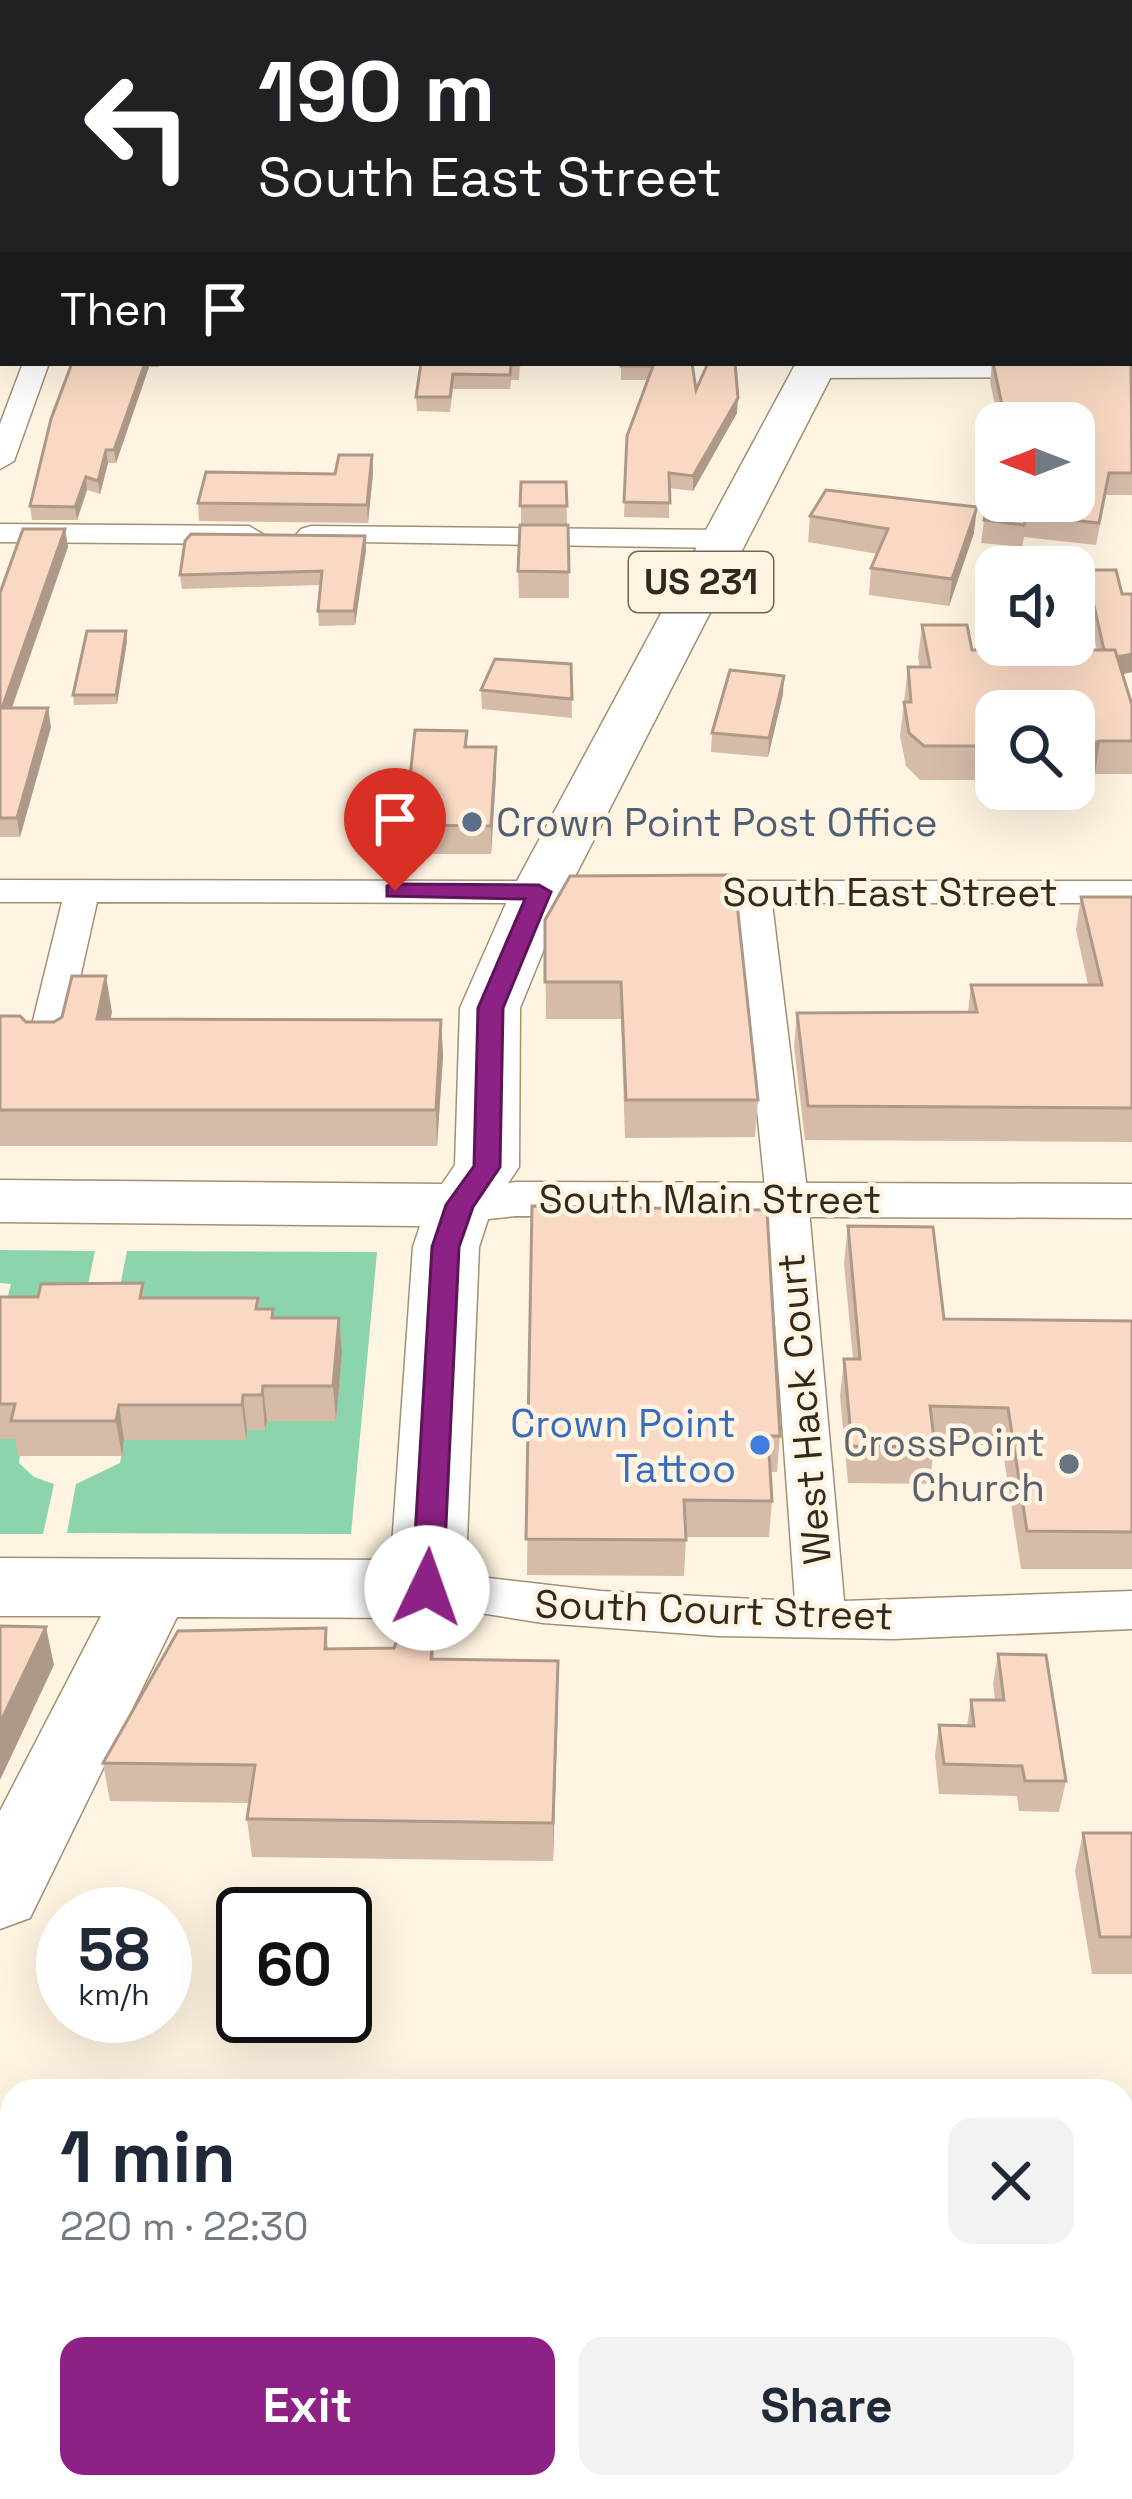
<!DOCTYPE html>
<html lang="en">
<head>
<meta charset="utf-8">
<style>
  :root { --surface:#fff; --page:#f2f2f3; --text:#1f2937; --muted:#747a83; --accent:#8d2185 }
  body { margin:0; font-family:"Space Grotesk",sans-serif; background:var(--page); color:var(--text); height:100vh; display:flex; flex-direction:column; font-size:45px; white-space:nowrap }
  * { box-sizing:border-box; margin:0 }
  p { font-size:39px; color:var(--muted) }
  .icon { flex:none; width:66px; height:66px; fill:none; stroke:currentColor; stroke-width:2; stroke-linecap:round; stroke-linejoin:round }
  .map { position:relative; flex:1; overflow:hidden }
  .sheet { position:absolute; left:0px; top:2079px; width:1134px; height:420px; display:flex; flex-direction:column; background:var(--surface); border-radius:36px 36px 0 0; box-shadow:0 12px 48px #0002 }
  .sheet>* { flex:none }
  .guide { position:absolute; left:0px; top:0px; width:1134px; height:366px; box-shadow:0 12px 48px #0002; background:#202124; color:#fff; overflow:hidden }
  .needle { width:78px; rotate:270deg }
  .buttons { position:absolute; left:975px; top:402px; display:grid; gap:24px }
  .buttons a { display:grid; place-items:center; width:120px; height:120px; border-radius:24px; background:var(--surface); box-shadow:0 12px 48px #0002; font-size:60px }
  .speed { position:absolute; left:36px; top:1887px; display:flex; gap:24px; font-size:60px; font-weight:700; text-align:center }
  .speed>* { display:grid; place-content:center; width:156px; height:156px; border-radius:50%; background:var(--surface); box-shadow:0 12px 48px #0002; line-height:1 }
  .speed small { font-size:30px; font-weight:400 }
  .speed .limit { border:6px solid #111; border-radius:18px; background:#fff; color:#111 }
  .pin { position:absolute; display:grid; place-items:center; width:102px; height:102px; color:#fff; margin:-123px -51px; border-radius:50% 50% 50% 0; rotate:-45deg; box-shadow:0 0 12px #0007 }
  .pin .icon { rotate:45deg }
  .me { position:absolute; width:132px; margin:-66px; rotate:3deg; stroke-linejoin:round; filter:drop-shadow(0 0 9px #0008) }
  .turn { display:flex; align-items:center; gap:42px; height:252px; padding:0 60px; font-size:54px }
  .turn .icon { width:156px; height:156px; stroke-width:2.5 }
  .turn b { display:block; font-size:84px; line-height:102px }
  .then { display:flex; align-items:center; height:114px; padding:0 60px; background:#0003; gap:24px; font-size:45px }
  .round { display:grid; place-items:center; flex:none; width:126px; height:126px; border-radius:24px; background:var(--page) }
  .headline { display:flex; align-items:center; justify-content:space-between; height:204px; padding:0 60px }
  h1 { font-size:72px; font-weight:700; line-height:90px }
  .primary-button { display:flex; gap:24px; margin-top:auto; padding:24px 60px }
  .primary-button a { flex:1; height:138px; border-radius:24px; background:var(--accent); color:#fff; font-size:48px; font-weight:700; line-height:138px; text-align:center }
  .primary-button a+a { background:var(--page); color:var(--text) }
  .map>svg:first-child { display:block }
</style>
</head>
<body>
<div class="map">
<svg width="1132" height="2499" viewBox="0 0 1132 2499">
  <rect width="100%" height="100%" fill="#fff3e1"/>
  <path fill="#8bd4ac" d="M0,1250L95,1251L81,1318L0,1328L11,1284L0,1283Z
    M127,1251L377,1252L351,1534L67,1533L76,1484L120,1463L126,1429L167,1440H245L247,1430H265L267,1421H336L341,1353L114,1317Z
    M0,1428H23L19,1463L34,1477L54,1484L43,1534H0Z"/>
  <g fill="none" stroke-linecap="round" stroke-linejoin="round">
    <defs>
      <path id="minor" d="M639,0H659V3H639Z
        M0,309L3,310V326L0,325Z
        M1132,361V377L813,378L800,370L809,363Z
        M23,363H49L14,461L0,469V424Z
        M0,524L249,526L264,535L249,544L0,542Z
        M311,526L724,530L739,539L724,548L301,541L296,535L301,529Z
        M0,880L567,881L580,884L585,892L580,900L567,903L97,902L65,1045L60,1053H32L27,1045L62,902H0Z
        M683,881H1132V903H772L808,1198L844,1601L1132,1591V1629L894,1639L718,1636L543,1623L410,1602L403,1589L410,1576L427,1571L601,1591L795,1601L766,1198L736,903L670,900L665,892L670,884Z
        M1122,2129H1132V2183H1122Z
        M0,2130H12V2184H0Z"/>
      <path id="tertiary" d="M516,1182L1132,1184V1218L516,1216L460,1222L441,1217L434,1205L441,1193Z"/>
      <path id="primary" d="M994,0H1026L992,3Z
        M796,363H838L567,892L520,1008L519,1167L492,1207L479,1247L465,1589L454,1609L427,1618L177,1617L30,1918L0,1929V1811L101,1616H0V1558L391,1560L413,1247L420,1226L0,1222V1180L442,1184L455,1165L460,1008L511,892Z"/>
    </defs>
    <use href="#minor" stroke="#a29073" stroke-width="3"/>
    <use href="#tertiary" stroke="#a29073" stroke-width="3"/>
    <use href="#primary" stroke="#a29073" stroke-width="3"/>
    <use href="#minor" fill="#fff" fill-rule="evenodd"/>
    <use href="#tertiary" fill="#fff" fill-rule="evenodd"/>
    <use href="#primary" fill="#fff" fill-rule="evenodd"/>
  </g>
  <path fill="#d6bba8" d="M1020,0H1132V176L1131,3H1020Z
    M1132,360V495H1106L1096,545L1024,537L1022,547L981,543L984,520L1074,501V423H999L990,382L992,363Z
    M72,363H160L159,367H149L116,463H108L100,494L87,490L77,520H32L30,506Z
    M288,363H327L326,365H288Z
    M421,363H520L519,380H511L510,389H453L450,412L417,411L416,397Z
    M621,363H692L696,390L737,413L693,491L669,488V518L624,517L627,436L648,380H621Z
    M372,455L373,473L368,523L199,521L198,503L335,474Z
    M521,482H566L567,524H521Z
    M810,516L974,533L949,606L869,595L871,568L878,554L808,542Z
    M568,525L569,598H519L518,571Z
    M65,529L68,547L12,708L51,727L20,837H0V593Z
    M365,536L366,550L355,625L319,626L318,611L320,585L182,589L180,575Z
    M1086,570L1122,594H1132V672L1122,674L1132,705V774H1095L996,711V780H920L906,766L900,736L908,667H920L918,658L922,625L972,650H1097L1083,588Z
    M127,641L117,704L74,705L73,695Z
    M571,664L572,718L482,709L481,690Z
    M783,694L768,757L711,752L712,733Z
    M467,731V747L496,775L491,854H406L405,825Z
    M734,875L758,1100L755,1137L625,1138L621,1019H546L545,920Z
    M1081,897H1132V1142L805,1140L794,1046L797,1013L968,1012L971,985H1088L1076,930Z
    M112,1012L110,1019L441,1020L443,1056L437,1146H0V1016L26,1022H54Z
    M532,1206L780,1436L777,1472H770L772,1501L769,1537H686L684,1576L527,1575Z
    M848,1226L944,1319L1132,1321V1569H1021L1002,1445L934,1444L930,1484L848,1483L840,1396L844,1359H853L844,1263Z
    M143,1283L145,1298H258L259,1309H273L274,1318H339L342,1353L336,1421H267L265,1430H247L246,1440H124L122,1456H18L15,1439H0V1297H38Z
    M326,1628L328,1649L394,1648L433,1631L434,1659L558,1699L553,1861L252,1857L247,1819L249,1803L110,1801L103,1763Z
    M998,1654L1066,1781L1059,1812L1019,1811L1017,1796L939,1794L935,1755L939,1725L967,1726L971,1700H995L993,1684Z
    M1083,1833H1132V1974H1092L1075,1871Z
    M938,2487H1122L1132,2499H939Z"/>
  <path fill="#ae9888" d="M145,363H148L149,367L116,463L114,450Z
    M738,398L737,413L693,491V476Z
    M106,450L108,463L100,494L98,481Z
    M372,455L373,473L368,523L367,505Z
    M86,477L87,490L77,520L75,507Z
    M977,507L974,533L949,606L952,579Z
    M65,529L68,547L5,727L2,708Z
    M365,536L366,550L355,625L354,611Z
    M126,631L127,641L117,704L116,695Z
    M1132,654V672L1103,679L1106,660Z
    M784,676L783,694L768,757L769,738Z
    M48,708L51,727L20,837L17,818Z
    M1100,741L1095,774L1074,780V748Z
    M496,747V775L491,854V826Z
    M106,976L112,1012L103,1055L97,1019Z
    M441,1020L443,1056L437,1146L436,1110Z
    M339,1318L342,1353L336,1421L333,1386Z
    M263,1386L267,1421L265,1430L262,1395Z
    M243,1395L247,1430L246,1440L242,1405Z
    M119,1405L124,1440L122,1456L116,1421Z
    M46,1627L54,1665L0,1780V1723Z
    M558,1661V1699L553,1861V1823Z"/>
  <path fill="#f9d9c3" stroke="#ae9888" stroke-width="3" d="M0,0H126L125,3H3V12L0,13Z
    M191,0H630V3H190Z
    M695,0H927V3H695Z
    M928,0H972L970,3Z
    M1027,0H1132V25L1131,3H1028Z
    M3,29V124L0,125V31Z
    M1131,33L1132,37L1131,113Z
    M3,142V248L0,257V144Z
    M1131,220H1132V335H1131Z
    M0,263H3V286L0,292Z
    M1131,360L1132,473H1109L1099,523L1027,515L1024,525L984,520L992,490L996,491V501H1074V423H1006L993,363H1131Z
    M72,363H145L114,450H106L98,481L86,477L75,507L30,506L51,419Z
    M421,363H519V365H511L510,375L453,374L450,397H416Z
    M621,363H692L696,390L708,363H735L738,398L693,476L669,473L670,503L624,502L627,436L653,366H621Z
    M339,455H372L367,505L198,503L206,472L335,474Z
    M521,482H566L567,506H520Z
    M826,490L977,507L952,579L871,568L888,529L810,516Z
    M520,525H568L569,572L518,571Z
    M23,529H65L2,708H48L17,818H0V593Z
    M191,534L365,536L354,611H318L322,571L180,575L185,541Z
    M1086,570H1116L1122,594H1132V654L1117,657L1115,650H1104Z
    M922,625H967L972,650H1115L1132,705V741H1100L1074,748V711H996V746H924L909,733L904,702H911L908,667H930Z
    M87,631H126L116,695H73Z
    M495,659L571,664L572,699L481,690Z
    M730,670L784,676L769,738L712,733Z
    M415,730L467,731L465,747H496L491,826L405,825Z
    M734,875L758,1100H626L621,982H545V920L570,876Z
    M1081,897H1132V1108L808,1106L797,1013L977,1012L971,985H1102Z
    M72,976H106L97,1019L441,1020L436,1110H0V1016H20L26,1022H54L62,1017Z
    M532,1206L767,1210L780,1436H768L772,1501L684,1500L686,1540L526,1539Z
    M848,1226L933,1227L944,1319L1132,1321V1532L1027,1531L1008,1408L930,1406L935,1447L852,1446L844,1359H860Z
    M143,1283L140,1298H258L256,1309H273L272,1318H339L333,1386H263L262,1395H243L242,1405H119L116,1421H11L15,1404H0V1297H38L41,1284Z
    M0,1626L46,1627L0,1723Z
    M326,1628L325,1649L394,1648L401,1630L433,1631L431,1659L558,1661L553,1823L247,1819L255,1765L103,1763L178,1631Z
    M998,1654L1046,1655L1066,1781H1025L1022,1766L944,1764L939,1725L974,1726L971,1700H1004Z
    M1083,1833H1132V1937H1100Z
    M1122,2384H1132V2499H949L948,2487H1122Z
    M326,2487H890L891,2499H326Z"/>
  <path fill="#8d2185" stroke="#5c1556" stroke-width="3" d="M395,884L539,885L551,892L503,1008L500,1167L473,1207L459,1247L443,1588L438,1597H416L412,1588L432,1247L446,1205L474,1166L478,1008L525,899L387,896V886Z"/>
  <circle fill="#5c6f8a" stroke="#fff3e1" stroke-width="4.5" cx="472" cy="822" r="12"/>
  <circle fill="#3f7fe0" stroke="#fff3e1" stroke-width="4.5" cx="760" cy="1445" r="12"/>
  <circle fill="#6b7280" stroke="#fff3e1" stroke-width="4.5" cx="1069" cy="1464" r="12"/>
  <g text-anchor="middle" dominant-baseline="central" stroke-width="9" stroke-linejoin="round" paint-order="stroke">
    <rect fill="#fff3e1" stroke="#6e6658" stroke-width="3" x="629" y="552" width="144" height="60" rx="9"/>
    <g font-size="36" font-weight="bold" fill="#30291d">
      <text x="701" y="582">US 231</text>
    </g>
    <g font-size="39" fill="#4e5e75" stroke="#fff3e1" text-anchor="start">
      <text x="496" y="822">Crown Point Post Office</text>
    </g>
    <g font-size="39" fill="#30291d" stroke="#fff3e1">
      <text x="890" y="892">South East Street</text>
      <text x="710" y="1199">South Main Street</text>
      <text transform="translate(804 1409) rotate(-95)">West Hack Court</text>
      <text transform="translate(714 1610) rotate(2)">South Court Street</text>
    </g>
    <g font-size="39" fill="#366cbe" stroke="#fff3e1" text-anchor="end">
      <text x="736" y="1423">Crown Point<tspan x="736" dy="45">Tattoo</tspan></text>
    </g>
    <g font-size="39" fill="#5b616d" stroke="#fff3e1" text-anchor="end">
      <text x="1045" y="1442">CrossPoint<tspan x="1045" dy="45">Church</tspan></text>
    </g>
  </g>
</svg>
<div class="buttons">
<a><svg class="needle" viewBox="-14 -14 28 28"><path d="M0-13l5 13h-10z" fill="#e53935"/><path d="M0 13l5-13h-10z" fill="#747a83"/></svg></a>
<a><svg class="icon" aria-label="sound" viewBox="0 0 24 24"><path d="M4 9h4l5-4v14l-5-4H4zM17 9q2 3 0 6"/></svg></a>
<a><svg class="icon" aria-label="search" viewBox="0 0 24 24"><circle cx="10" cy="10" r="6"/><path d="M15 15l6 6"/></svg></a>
</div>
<div class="speed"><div>58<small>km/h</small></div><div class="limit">60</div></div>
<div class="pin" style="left:395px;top:891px;background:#d93025"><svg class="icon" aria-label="arrive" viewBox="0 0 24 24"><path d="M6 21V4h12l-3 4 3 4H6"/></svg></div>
<svg class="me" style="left:427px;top:1588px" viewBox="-20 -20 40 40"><circle r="19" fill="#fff"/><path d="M0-13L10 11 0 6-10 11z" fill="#8d2185"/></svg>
<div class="guide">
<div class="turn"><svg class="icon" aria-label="left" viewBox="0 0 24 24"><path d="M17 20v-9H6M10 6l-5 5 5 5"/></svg><div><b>190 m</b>South East Street</div></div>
<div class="then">Then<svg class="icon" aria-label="arrive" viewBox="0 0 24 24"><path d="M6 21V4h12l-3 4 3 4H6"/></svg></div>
</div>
<section class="sheet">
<div class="headline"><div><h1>1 min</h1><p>220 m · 22:30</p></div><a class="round"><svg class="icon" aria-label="close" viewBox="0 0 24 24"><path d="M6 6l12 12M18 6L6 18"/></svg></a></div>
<div class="primary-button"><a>Exit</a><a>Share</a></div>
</section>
</div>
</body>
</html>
